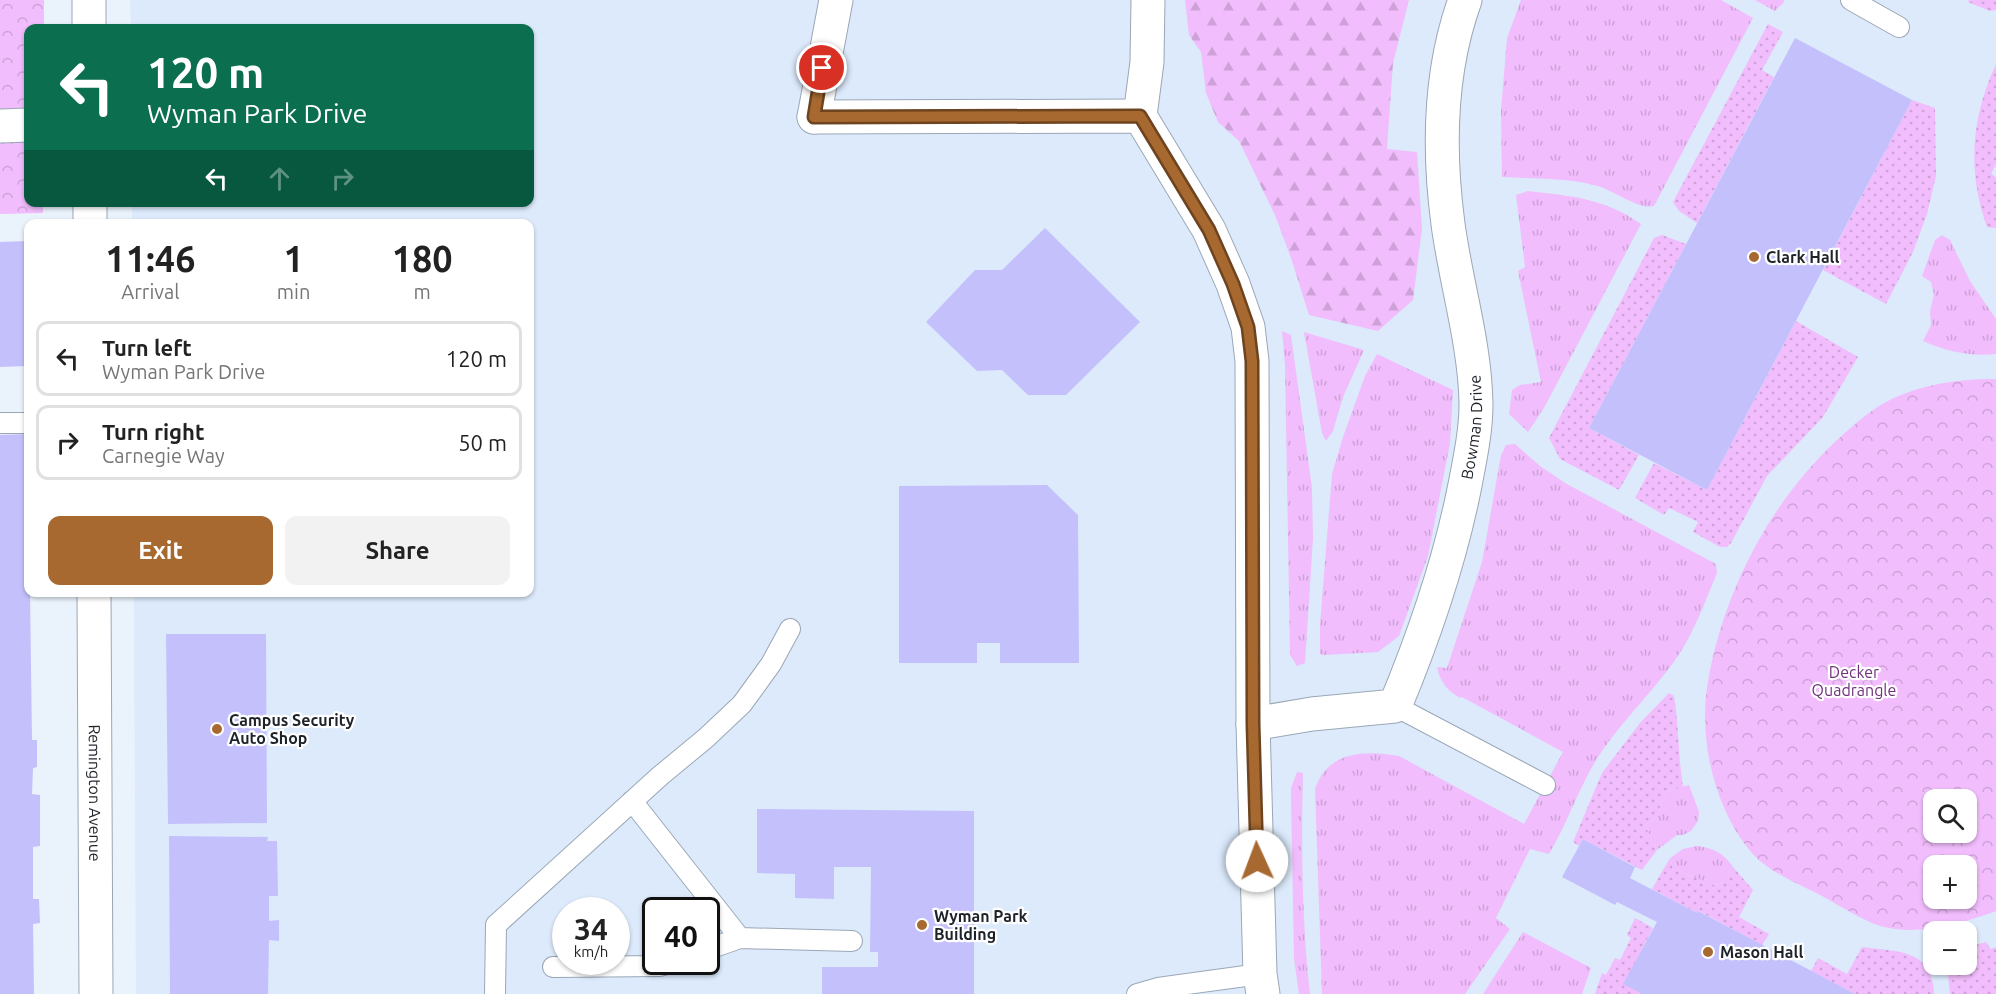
<!DOCTYPE html>
<html lang="en">
<head>
<meta charset="utf-8">
<style>
  :root { --surface:#fff; --page:#f2f2f2; --text:#222; --muted:#767676; --line:#e0e0e0; --accent:#a7692f }
  body { margin:0; font-family:Ubuntu,sans-serif; background:var(--page); color:var(--text); height:100vh; display:flex; flex-direction:column; font-size:22px; white-space:nowrap }
  * { box-sizing:border-box; margin:0 }
  p { font-size:20px; color:var(--muted) }
  .icon { flex:none; width:33px; height:33px; fill:none; stroke:currentColor; stroke-width:2; stroke-linecap:round; stroke-linejoin:round }
  .map { position:relative; flex:1; overflow:hidden }
  .drawer { position:absolute; left:24px; top:219px; width:510px; height:378px; display:flex; flex-direction:column; background:var(--surface); border-radius:12px; box-shadow:0 2px 4px #0004 }
  .drawer>* { flex:none }
  .guide { position:absolute; left:24px; top:24px; width:510px; height:183px; border-radius:12px; box-shadow:0 2px 4px #0004; background:#0b6e4f; color:#fff; overflow:hidden }
  .buttons { position:absolute; left:1923px; top:789px; display:grid; gap:12px }
  .buttons a { display:grid; place-items:center; width:54px; height:54px; border-radius:12px; background:var(--surface); box-shadow:0 2px 4px #0004; font-size:30px }
  .speed { position:absolute; left:552px; top:897px; display:flex; gap:12px; font-size:30px; font-weight:700; text-align:center }
  .speed>* { display:grid; place-content:center; width:78px; height:78px; border-radius:50%; background:var(--surface); box-shadow:0 2px 4px #0004; line-height:1 }
  .speed small { font-size:15px; font-weight:400 }
  .speed .limit { border:3px solid #111; border-radius:9px; background:#fff; color:#111 }
  .pin { position:absolute; display:grid; place-items:center; width:51px; height:51px; color:#fff; margin:-26px; border:3px solid #fff; border-radius:50%; box-shadow:0 2px 6px #0007 }
  .me { position:absolute; width:66px; margin:-33px; rotate:358deg; stroke-linejoin:round; filter:drop-shadow(0 0 4px #0008) }
  .turn { display:flex; align-items:center; gap:21px; height:126px; padding:0 24px; font-size:27px }
  .turn .icon { width:78px; height:78px; stroke-width:2.5 }
  .turn b { display:block; font-size:42px; line-height:51px }
  .lanes { display:flex; align-items:center; height:57px; padding:0 24px; background:#0003; justify-content:center; gap:30px; direction:ltr }
  .lanes .off { opacity:.35 }
  .eta { display:flex; justify-content:space-evenly; align-items:center; height:102px; text-align:center }
  .eta b { font-size:36px; font-weight:700; line-height:42px }
  .button { display:flex; gap:12px; margin-top:auto; padding:12px 24px }
  .button a { flex:1; height:69px; border-radius:12px; background:var(--accent); color:#fff; font-size:24px; font-weight:700; line-height:69px; text-align:center }
  .button a+a { background:var(--page); color:var(--text) }
  ul { padding:0; list-style:none }
  li { display:flex; align-items:center; gap:18px; height:75px; margin:0 12px 9px; padding:0 12px; border:3px solid var(--line); border-radius:12px }
  li div { flex:1 }
  li b { display:block; font-size:22px }
  li em { font-style:normal }
  .map>svg:first-child { display:block }
</style>
</head>
<body>
<div class="map">
<svg width="1996" height="994" viewBox="0 0 1996 994">
  <defs>
    <pattern id="grass-tufts" width="24" height="20" patternUnits="userSpaceOnUse" patternTransform="scale(1.5)"><rect width="24" height="20" fill="#f1bdfc"/><path d="M3 7l-1-3M5 7V3M7 7l1-3M15 17l-1-3M17 17v-4M19 17l1-3" fill="none" stroke="#cea2d8"/></pattern>
    <pattern id="forest-firs" width="22" height="20" patternUnits="userSpaceOnUse" patternTransform="scale(1.5)"><rect width="22" height="20" fill="#f1bdfc"/><path d="M5 1l3.5 6h-7zM16 11l3.5 6h-7z" fill="#cea2d8"/></pattern>
    <pattern id="park-crowns" width="20" height="18" patternUnits="userSpaceOnUse" patternTransform="scale(1.5)"><rect width="20" height="18" fill="#f1bdfc"/><path d="M2 6a3 3 0 1 1 6 0M12 15a3 3 0 1 1 6 0" fill="none" stroke="#cea2d8"/></pattern>
    <pattern id="garden-dots" width="8" height="8" patternUnits="userSpaceOnUse" patternTransform="scale(1.5)"><rect width="8" height="8" fill="#f1bdfc"/><path d="M2 2h.1M6 6h.1" fill="none" stroke="#cea2d8" stroke-width="1.8" stroke-linecap="round"/></pattern>
  </defs>
  <rect width="100%" height="100%" fill="#eaf2fc"/>
  <path fill="#dceafc" fill-rule="evenodd" d="M130,0H1996V994H136L134,593L530,592V224L132,223V203L530,202V28H131ZM1934,800H1966V832H1934ZM1934,866H1966V898H1934ZM566,910H616V962H566ZM656,910H706V962H656ZM1934,932H1966V964H1934Z"/>
  <path fill="url(#grass-tufts)" d="M1521,0H1721L1753,18L1654,206C1640,210 1615,192 1601,187C1570,177 1534,179 1502,177L1501,110L1507,38Z
    M1755,0H1784V2L1775,11Z
    M1528,191C1571,196 1604,198 1641,224L1544,408L1528,432L1509,414L1512,390L1520,385L1541,382L1518,271L1525,267L1516,195Z
    M1942,235L1950,240L1970,281L1996,319V354C1970,357 1946,351 1923,341L1931,325L1930,311L1934,295L1931,282L1922,276L1935,240Z
    M1282,331L1291,335L1312,488L1313,538L1305,663L1297,666L1290,655L1285,365Z
    M1304,332L1364,350L1343,397L1333,431L1326,441L1322,433Z
    M1377,354L1453,390L1450,443L1428,556L1399,636L1378,652L1325,655L1320,654V625L1332,474L1343,437L1365,376Z
    M1515,444L1540,466L1565,483L1716,564L1717,573C1704,604 1693,636 1673,663C1649,696 1618,725 1596,760C1578,790 1567,824 1549,854L1530,849L1496,918L1510,929L1465,994H1322L1315,789C1328,751 1364,750 1399,756L1524,824L1563,752L1462,697L1460,698C1447,690 1440,682 1437,667L1447,668L1482,562L1501,455L1506,445Z
    M1297,772L1303,773C1301,845 1302,923 1310,994H1299L1294,959L1291,796V788Z
    M1689,785L1699,812L1698,821L1691,831L1683,835H1677L1657,850L1645,826L1659,814L1660,806L1668,791Z
    M1697,846C1712,847 1725,854 1733,867L1720,884L1712,885L1673,868L1670,858L1683,849Z
    M1523,932L1591,968L1582,994H1483Z"/>
  <path fill="url(#forest-firs)" d="M1185,0H1409L1393,63L1387,149L1417,152L1422,229L1413,300L1378,331L1309,315L1291,258L1275,215L1239,141L1218,122L1206,93L1201,52L1189,35Z"/>
  <path fill="url(#park-crowns)" fill-rule="evenodd" d="M0,0H44V28H28V202L43,203V213L0,214Z
    M1996,379V911C1960,924 1910,939 1872,923C1856,916 1840,906 1824,897C1800,884 1769,873 1751,852C1714,808 1698,738 1708,681C1724,591 1769,504 1836,441C1851,427 1868,412 1886,402C1921,384 1958,379 1996,379ZM1934,800H1966V832H1934ZM1934,866H1966V898H1934Z"/>
  <path fill="url(#garden-dots)" d="M1969,0H1996V10L1990,11L1968,2Z
    M1768,24L1783,32L1762,70L1774,77L1697,223L1679,211L1673,202Z
    M1996,64V164L1991,174L1996,177V228L1987,227C1967,171 1971,118 1996,64Z
    M1912,100L1935,108L1936,176L1927,214L1913,252L1886,304L1823,270Z
    M1662,235L1686,244L1589,428L1639,455L1619,490L1560,459L1549,438L1654,238Z
    M1796,321L1858,357L1823,417L1767,476L1731,543L1727,547H1720L1693,532L1698,522L1669,508L1664,515L1635,498L1654,463L1707,490Z
    M1669,693L1674,696C1679,726 1678,756 1683,787L1668,791L1660,806L1659,814L1645,826L1657,850L1642,870L1583,839L1579,846L1573,842L1602,773L1640,723Z
    M1670,858L1673,868L1712,885L1720,884L1733,867L1753,890L1739,917L1769,934L1762,945L1699,911L1697,913L1652,889Z
    M1635,918L1653,928L1624,984L1642,994H1595L1602,973L1606,975L1615,958L1620,960L1631,938L1627,935Z
    M1986,942L1991,949L1996,947V994H1950L1947,965L1966,964L1967,947Z
    M1862,947C1896,952 1933,948 1934,994H1855L1811,971L1818,958L1847,974Z"/>
  <path fill="#c4c0fc" d="M1795,38L1912,100L1707,490L1589,428Z
    M1045,228L1140,322L1066,395H1028L1002,370L977,371L926,322L975,270H1002Z
    M28,241V366L0,367V242Z
    M28,434V592H30L32,740H37V767L33,768L32,794L40,795V846L33,847V899H39L40,923L33,924L34,994H0V435Z
    M1047,485L1078,515L1079,663H1000V643H977V663H899V486Z
    M166,634H266L267,823L168,824Z
    M757,809L974,811V994H822V967H878V952H870L871,867H834V899L795,898V874L757,873Z
    M169,836L268,837L267,841H277L278,896H269V921L279,920V941L269,940L268,994H170Z
    M1583,839L1635,867L1630,878L1697,913L1698,911L1855,994H1642L1623,984L1657,922L1617,902L1615,905L1562,877Z"/>
  <g fill="none" stroke-linecap="round" stroke-linejoin="round">
    <defs>
      <path id="service" d="M1851,0L1899,27
        M0,423H28
        M1395,706L1545,785
        M632,801L740,938L852,941
        M706,950L740,938
        M553,967L660,966L674,962
        M495,994L496,925L660,776L706,738L742,704L771,664L790,629
        M1137,994L1158,988L1260,974"/>
      <g id="minor">
        <path d="M1140,116L1147,62L1148,0"/>
        <path d="M814,117L836,0"/>
        <path id="s1" d="M1253,724L1312,714L1395,706C1425,634 1450,561 1465,485C1470,459 1476,431 1476,404C1475,343 1456,284 1448,224C1438,149 1439,72 1465,0"/>
      </g>
      <g id="tertiary">
        <path d="M89,0V28"/>
        <path d="M814,117L1140,116L1209,230L1233,284L1248,327L1252,361L1253,724L1260,974L1263,994"/>
        <path d="M0,126L28,125"/>
        <path d="M90,202V224"/>
        <path id="s2" d="M94,592L96,994"/>
      </g>
    </defs>
    <use href="#service" stroke="#9aa7b6" stroke-width="22"/>
    <use href="#minor" stroke="#9aa7b6" stroke-width="35"/>
    <use href="#tertiary" stroke="#9aa7b6" stroke-width="35"/>
    <use href="#service" stroke="#fff" stroke-width="20"/>
    <use href="#minor" stroke="#fff" stroke-width="33"/>
    <use href="#tertiary" stroke="#fff" stroke-width="33"/>
  </g>
  <g fill="none" stroke-linecap="round" stroke-linejoin="round">
    <defs>
      <path id="route" d="M822,68L814,117L1140,116L1209,230L1233,284L1248,327L1252,361L1253,724L1257,861"/>
    </defs>
    <use href="#route" stroke="#6d441f" stroke-width="15"/>
    <use href="#route" stroke="#a7692f" stroke-width="10"/>
  </g>
  <g fill="#a7692f" stroke="#fff" stroke-width="2">
    <circle cx="1754" cy="257" r="6"/>
    <circle cx="217" cy="729" r="6"/>
    <circle cx="922" cy="925" r="6"/>
    <circle cx="1708" cy="952" r="6"/>
  </g>
  <g text-anchor="middle" dominant-baseline="central" stroke-width="4.5" stroke-linejoin="round" paint-order="stroke">
    <g font-size="16" font-weight="bold" fill="#1e2329" stroke="#fff" text-anchor="start">
      <text x="1766" y="257">Clark Hall</text>
      <text x="229" y="720">Campus Security<tspan x="229" dy="18">Auto Shop</tspan></text>
      <text x="934" y="916">Wyman Park<tspan x="934" dy="18">Building</tspan></text>
      <text x="1720" y="952">Mason Hall</text>
    </g>
    <g font-size="16" fill="#1e2329" stroke="#fff">
      <text stroke="none"><textPath href="#s1" startOffset="434">Bowman Drive</textPath></text>
      <text stroke="none"><textPath href="#s2" startOffset="201">Remington Avenue</textPath></text>
    </g>
    <g font-size="16" fill="#70317c" stroke="#fff">
      <text x="1854" y="672">Decker<tspan x="1854" dy="18">Quadrangle</tspan></text>
    </g>
  </g>
</svg>
<div class="buttons">
<a><svg class="icon" aria-label="search" viewBox="0 0 24 24"><circle cx="10" cy="10" r="6"/><path d="M15 15l6 6"/></svg></a>
<a>+</a>
<a>−</a>
</div>
<div class="speed"><div>34<small>km/h</small></div><div class="limit">40</div></div>
<div class="pin" style="left:822px;top:68px;background:#d93025"><svg class="icon" aria-label="arrive" viewBox="0 0 24 24"><path d="M6 21V4h12l-3 4 3 4H6"/></svg></div>
<svg class="me" style="left:1257px;top:861px" viewBox="-20 -20 40 40"><circle r="19" fill="#fff"/><path d="M0-13L10 11 0 6-10 11z" fill="#a7692f"/></svg>
<div class="guide">
<div class="turn"><svg class="icon" aria-label="left" viewBox="0 0 24 24"><path d="M17 20v-9H6M10 6l-5 5 5 5"/></svg><div><b>120 m</b>Wyman Park Drive</div></div>
<div class="lanes"><svg class="icon" aria-label="left" viewBox="0 0 24 24"><path d="M17 20v-9H6M10 6l-5 5 5 5"/></svg><svg class="icon off" aria-label="ahead" viewBox="0 0 24 24"><path d="M12 20V5M6 11l6-6 6 6"/></svg><svg class="icon off" aria-label="right" viewBox="0 0 24 24"><path d="M7 20v-9h11M14 6l5 5-5 5"/></svg></div>
</div>
<section class="drawer">
<div class="eta">
<div><b>11:46</b><p>Arrival</p></div>
<div><b>1</b><p>min</p></div>
<div><b>180</b><p>m</p></div>
</div>
<ul>
<li><svg class="icon" aria-label="left" viewBox="0 0 24 24"><path d="M17 20v-9H6M10 6l-5 5 5 5"/></svg><div><b>Turn left</b><p>Wyman Park Drive</p></div><em>120 m</em></li>
<li><svg class="icon" aria-label="right" viewBox="0 0 24 24"><path d="M7 20v-9h11M14 6l5 5-5 5"/></svg><div><b>Turn right</b><p>Carnegie Way</p></div><em>50 m</em></li>
</ul>
<div class="button"><a>Exit</a><a>Share</a></div>
</section>
</div>
</body>
</html>
